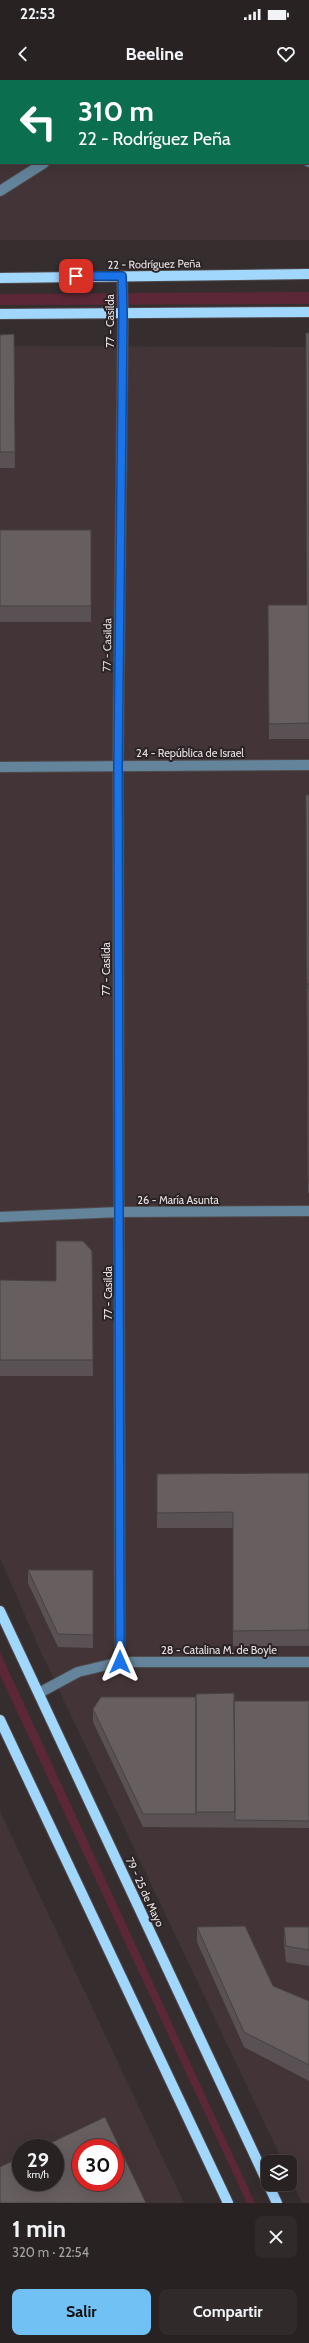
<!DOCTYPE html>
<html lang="es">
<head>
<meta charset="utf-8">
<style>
  :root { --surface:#282222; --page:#302a2a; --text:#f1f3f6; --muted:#a5a4a5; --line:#443f40; --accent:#72c1f5 }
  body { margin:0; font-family:Cabin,sans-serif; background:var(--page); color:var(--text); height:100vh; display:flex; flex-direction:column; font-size:15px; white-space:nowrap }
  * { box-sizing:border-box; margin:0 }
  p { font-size:13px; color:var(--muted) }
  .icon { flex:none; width:22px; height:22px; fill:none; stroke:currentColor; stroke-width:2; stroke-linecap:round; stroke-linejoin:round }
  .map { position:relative; height:2123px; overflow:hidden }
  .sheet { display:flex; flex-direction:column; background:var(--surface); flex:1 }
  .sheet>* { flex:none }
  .guide { position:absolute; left:0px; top:0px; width:309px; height:84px; box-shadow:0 4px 16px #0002,0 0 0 1px var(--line); background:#0b6e4f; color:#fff; overflow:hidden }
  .buttons { position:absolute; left:261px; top:2075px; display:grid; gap:8px }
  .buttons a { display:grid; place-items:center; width:36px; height:36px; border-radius:8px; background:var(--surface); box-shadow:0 4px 16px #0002,0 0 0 1px var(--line); font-size:20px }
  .speed { position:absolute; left:12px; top:2059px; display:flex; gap:8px; font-size:20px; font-weight:700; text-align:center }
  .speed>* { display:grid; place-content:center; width:52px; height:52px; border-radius:50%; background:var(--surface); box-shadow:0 4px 16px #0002,0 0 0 1px var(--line); line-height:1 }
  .speed small { font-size:10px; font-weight:400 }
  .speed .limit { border:6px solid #d22; background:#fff; color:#111 }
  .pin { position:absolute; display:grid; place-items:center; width:34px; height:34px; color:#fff; margin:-17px; border-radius:8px; box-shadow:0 2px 6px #0006 }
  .me { position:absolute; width:44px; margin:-22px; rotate:0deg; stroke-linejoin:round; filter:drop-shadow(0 0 3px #0008) }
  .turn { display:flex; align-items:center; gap:14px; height:84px; padding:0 12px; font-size:18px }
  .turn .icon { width:52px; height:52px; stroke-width:2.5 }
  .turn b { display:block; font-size:28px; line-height:34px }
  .round { display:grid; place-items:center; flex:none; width:42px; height:42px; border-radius:8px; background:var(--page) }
  .summary { display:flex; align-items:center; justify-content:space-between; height:68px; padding:0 12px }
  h1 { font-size:24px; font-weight:700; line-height:30px }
  .cta { display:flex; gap:8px; margin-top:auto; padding:8px 12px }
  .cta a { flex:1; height:46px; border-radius:8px; background:var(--accent); color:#111; font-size:16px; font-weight:700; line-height:46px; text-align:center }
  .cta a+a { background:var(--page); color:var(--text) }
  .status { display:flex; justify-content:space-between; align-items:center; height:28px; padding:0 20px; background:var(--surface); direction:ltr }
  .status svg { height:11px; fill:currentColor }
  header { display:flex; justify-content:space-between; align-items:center; height:52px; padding:0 12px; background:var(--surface); font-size:18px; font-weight:700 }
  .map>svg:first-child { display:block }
</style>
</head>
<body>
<div class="status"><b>22:53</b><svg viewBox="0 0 49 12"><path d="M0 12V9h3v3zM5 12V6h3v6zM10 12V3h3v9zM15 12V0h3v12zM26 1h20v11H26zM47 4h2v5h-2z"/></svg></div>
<header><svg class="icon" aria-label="back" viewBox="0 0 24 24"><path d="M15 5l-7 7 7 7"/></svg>Beeline<svg class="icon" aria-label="heart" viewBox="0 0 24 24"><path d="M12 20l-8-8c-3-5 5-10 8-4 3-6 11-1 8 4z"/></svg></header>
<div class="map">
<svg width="309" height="2123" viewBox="0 0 309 2123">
  <rect width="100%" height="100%" fill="#352d2e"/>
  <path fill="#433537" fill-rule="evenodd" d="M0,0H309V160H0ZM1,1H308V83H1Z
    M0,266L309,267V2123H302L290,2098V2082H283L40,1570L0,1478Z
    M0,1731L184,2123H0ZM21,2068H55V2102H21ZM81,2068H115V2102H81Z"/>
  <path fill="#5c2837" d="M309,212V224L0,225V214Z
    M0,1572L255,2123H247L0,1595Z"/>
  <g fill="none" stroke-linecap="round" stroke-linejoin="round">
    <defs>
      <path id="minor" d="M255,0L256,1
        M173,1L174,0
        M308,81L309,82
        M0,111L44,83
        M0,687L309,685
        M0,1137L120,1132L309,1131
        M120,1582L118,686L123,233L122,196
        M39,1613L78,1592L120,1582H309"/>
      <path id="major" d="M0,198L309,194
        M0,234L309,232
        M0,1531L277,2123
        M0,1640L228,2123"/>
    </defs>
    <use href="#minor" stroke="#514a4b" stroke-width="12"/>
    <use href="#major" stroke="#514a4b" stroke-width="12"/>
    <use href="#minor" stroke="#64849b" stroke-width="10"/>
    <use href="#major" stroke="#a2d7fd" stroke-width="10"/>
  </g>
  <path fill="#595153" d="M0,0H145L144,1H1V38L0,36Z
    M306,0H309V5L308,3V1H306Z
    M309,253V659H269L268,525H307Z
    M14,254L15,388H0V255Z
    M0,450H91V542H0Z
    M306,715H309V1113H308Z
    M92,1171L93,1296H0V1200L56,1201Z
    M309,1393V1566H233V1448H157V1394Z
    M28,1490H93V1568L58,1567L28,1503Z
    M234,1621L309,1708V1748L143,1747L93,1642V1629Z
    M197,1847L273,1906L309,1921V2001L244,1967L197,1862Z
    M284,1847H309V1886L286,1882L284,1862Z"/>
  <path fill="#484243" d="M133,0H145L144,1H132Z"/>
  <path fill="#675e60" stroke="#484243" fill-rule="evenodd" d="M0,0H133L132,1H1V30L0,29Z
    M306,253H309V643L269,644L268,525H307Z
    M14,254L15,372H0V255Z
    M0,450H91V526H0Z
    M306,715H309V904H307V909Z
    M307,904H309V1100H308Z
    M56,1161H83L92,1171L93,1280H0V1200L56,1201Z
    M309,1393V1550L233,1551V1432L157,1433V1394Z
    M28,1490H93V1555L58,1554Z
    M234,1613L235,1732H196V1614Z
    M101,1617H196V1734H143L93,1629Z
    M234,1621H309V1741L235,1740Z
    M245,1846L273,1906L309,1921V1985L244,1952L197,1847Z
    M284,1847H309V1870L286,1866Z
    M105,2037L146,2123H0V2087L21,2077V2102H55V2068H40ZM81,2068H115V2102H81Z"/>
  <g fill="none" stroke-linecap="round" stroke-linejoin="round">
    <defs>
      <path id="route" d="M76,196H122L123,233L118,686L120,1582"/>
    </defs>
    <use href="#route" stroke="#114b97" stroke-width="10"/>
    <use href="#route" stroke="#1a73e8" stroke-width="7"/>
  </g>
  <g text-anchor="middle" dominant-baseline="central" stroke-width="4" stroke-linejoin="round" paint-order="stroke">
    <g font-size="11" fill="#e7e1e2" stroke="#2b2325">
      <text transform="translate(154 184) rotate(-1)">22 - Rodríguez Peña</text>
      <text transform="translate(110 241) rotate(-90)">77 - Casilda</text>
      <text transform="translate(107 565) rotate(-89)">77 - Casilda</text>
      <text x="190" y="673">24 - República de Israel</text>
      <text transform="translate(106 889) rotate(-90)">77 - Casilda</text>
      <text x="178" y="1120">26 - María Asunta</text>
      <text transform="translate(108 1213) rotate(-90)">77 - Casilda</text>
      <text x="219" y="1570">28 - Catalina M. de Boyle</text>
      <text transform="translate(145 1812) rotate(65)">79 - 25 de Mayo</text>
    </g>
  </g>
</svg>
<div class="buttons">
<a><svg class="icon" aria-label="layers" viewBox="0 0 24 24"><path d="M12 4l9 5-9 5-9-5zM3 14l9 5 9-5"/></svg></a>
</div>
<div class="speed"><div>29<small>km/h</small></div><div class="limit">30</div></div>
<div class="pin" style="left:76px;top:196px;background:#d93025"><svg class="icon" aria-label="arrive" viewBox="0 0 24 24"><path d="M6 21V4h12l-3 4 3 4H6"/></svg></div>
<svg class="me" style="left:120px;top:1582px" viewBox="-20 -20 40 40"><path d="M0-17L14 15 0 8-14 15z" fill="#1a73e8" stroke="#fff" stroke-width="4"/></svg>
<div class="guide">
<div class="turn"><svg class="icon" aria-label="left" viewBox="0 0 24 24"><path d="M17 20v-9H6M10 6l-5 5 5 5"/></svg><div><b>310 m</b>22 - Rodríguez Peña</div></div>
</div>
</div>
<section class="sheet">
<div class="summary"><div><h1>1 min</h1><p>320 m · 22:54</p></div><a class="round"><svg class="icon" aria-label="close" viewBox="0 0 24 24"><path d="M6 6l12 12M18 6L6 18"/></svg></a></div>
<div class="cta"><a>Salir</a><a>Compartir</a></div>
</section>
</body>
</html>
